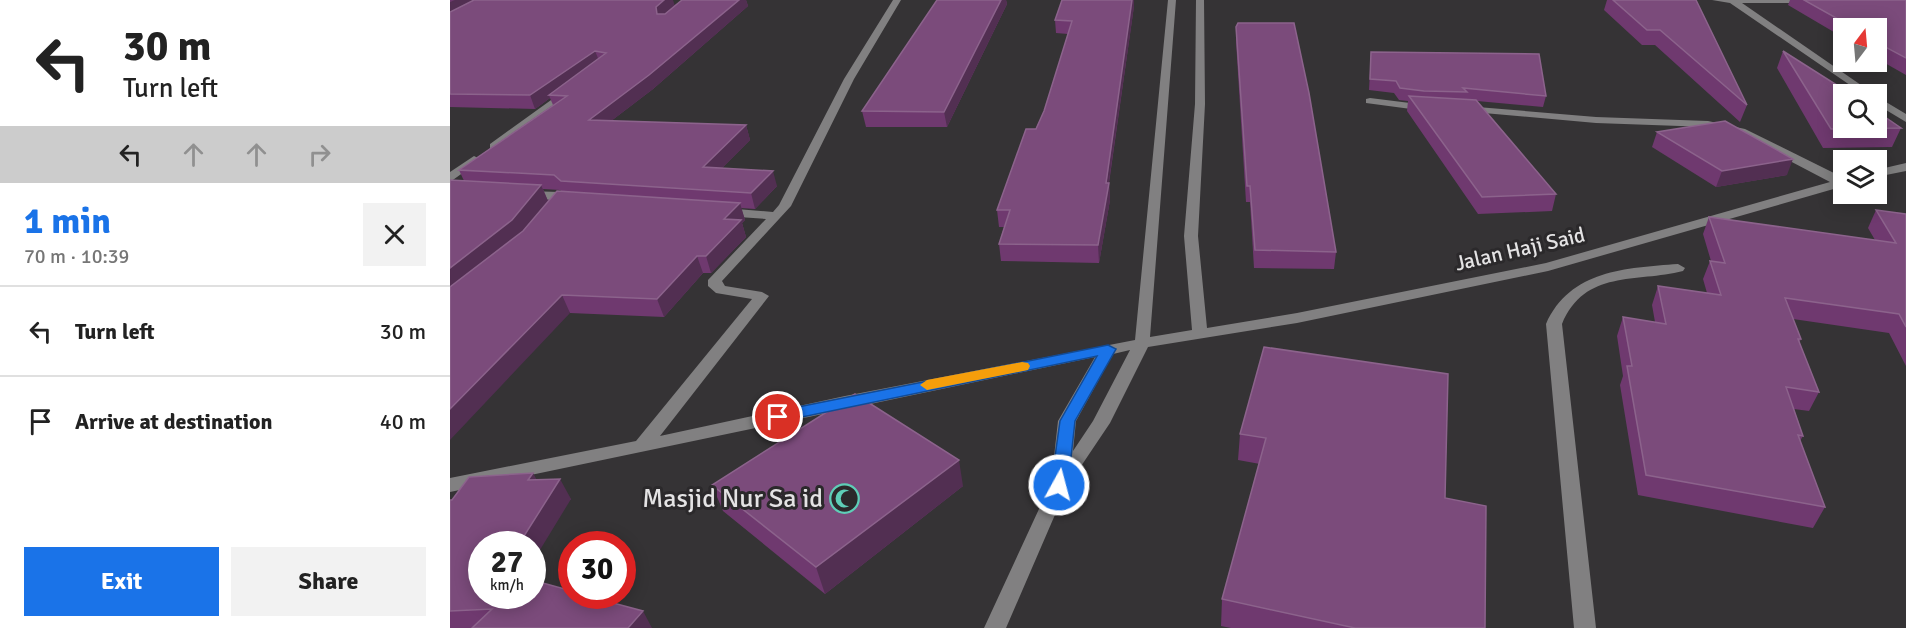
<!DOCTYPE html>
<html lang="en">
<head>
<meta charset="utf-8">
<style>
  :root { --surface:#fff; --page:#f2f2f2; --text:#222; --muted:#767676; --line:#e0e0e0; --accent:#1a73e8 }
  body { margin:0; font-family:Signika,sans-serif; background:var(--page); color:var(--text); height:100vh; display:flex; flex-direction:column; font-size:22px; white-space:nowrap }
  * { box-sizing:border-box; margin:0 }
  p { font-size:20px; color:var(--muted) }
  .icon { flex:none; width:33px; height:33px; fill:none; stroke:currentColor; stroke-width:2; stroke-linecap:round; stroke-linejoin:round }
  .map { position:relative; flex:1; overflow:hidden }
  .drawer { display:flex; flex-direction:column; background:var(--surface); width:450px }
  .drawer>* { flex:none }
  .hud { background:#fff; color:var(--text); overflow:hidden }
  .needle { width:39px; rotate:16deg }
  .tools { position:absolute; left:1383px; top:18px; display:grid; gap:12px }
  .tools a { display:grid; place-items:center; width:54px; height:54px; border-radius:0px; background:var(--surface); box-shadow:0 3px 15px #0003; font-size:30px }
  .speed { position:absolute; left:18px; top:531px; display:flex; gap:12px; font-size:30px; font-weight:700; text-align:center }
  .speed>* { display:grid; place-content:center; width:78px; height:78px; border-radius:50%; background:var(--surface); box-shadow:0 3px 15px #0003; line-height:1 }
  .speed small { font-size:15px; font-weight:400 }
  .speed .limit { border:9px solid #d22; background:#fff; color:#111 }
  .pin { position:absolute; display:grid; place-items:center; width:51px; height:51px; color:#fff; margin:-26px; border:3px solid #fff; border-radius:50%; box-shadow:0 2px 6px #0007 }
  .me { position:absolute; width:66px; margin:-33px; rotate:7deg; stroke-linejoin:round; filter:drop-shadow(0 0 4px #0008) }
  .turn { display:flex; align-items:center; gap:21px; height:126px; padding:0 24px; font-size:27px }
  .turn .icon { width:78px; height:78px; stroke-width:2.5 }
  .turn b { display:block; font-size:42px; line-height:51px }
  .lanes { display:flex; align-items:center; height:57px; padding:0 24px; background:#0003; justify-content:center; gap:30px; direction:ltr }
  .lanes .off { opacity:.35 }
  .round { display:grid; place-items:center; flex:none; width:63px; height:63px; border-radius:0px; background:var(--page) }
  .head { display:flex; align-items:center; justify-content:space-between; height:102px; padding:0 24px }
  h1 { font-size:36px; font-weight:700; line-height:45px; color:var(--accent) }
  .action { display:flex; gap:12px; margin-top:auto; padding:12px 24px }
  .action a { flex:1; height:69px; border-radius:0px; background:var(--accent); color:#fff; font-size:24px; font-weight:700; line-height:69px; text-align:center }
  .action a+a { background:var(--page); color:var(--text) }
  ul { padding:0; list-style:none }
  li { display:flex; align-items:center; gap:18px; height:90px; padding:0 24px; border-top:2px solid var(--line) }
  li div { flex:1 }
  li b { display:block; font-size:22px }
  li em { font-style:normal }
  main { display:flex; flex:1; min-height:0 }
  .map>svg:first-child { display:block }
</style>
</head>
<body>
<main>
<section class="drawer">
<div class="hud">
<div class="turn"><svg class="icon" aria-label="left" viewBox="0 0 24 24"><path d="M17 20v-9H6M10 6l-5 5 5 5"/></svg><div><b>30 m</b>Turn left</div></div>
<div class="lanes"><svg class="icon" aria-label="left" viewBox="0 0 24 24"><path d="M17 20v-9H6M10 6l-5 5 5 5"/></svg><svg class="icon off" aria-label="ahead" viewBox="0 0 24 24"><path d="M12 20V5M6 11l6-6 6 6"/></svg><svg class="icon off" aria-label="ahead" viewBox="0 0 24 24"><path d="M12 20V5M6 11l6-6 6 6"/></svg><svg class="icon off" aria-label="right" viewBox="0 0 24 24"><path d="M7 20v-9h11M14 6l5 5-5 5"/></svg></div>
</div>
<div class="head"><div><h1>1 min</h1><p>70 m · 10:39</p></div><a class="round"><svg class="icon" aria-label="close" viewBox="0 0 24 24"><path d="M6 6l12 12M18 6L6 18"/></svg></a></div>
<ul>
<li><svg class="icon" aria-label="left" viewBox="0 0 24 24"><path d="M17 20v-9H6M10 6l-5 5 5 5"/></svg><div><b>Turn left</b></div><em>30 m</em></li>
<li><svg class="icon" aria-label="arrive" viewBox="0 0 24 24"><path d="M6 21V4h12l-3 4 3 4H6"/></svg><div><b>Arrive at destination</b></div><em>40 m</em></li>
</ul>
<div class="action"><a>Exit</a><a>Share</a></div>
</section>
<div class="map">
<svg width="1456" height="628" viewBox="0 0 1456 628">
  <rect width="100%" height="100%" fill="#353335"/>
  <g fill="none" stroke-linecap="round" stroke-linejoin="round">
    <path fill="#818081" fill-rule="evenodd" d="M443,0H451L404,79L341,206L272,281L275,286L312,292L319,296L210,436L395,396L685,340L718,0H726L700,337L742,330L734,236L745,104L746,0H754L755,104L748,236L757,328L847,313L1096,263L1380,182L1288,134L1258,127L1146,123L1011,111V107L1015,106L1146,117L1258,121L1295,129L1394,178V186L1098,271L847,323L698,347L660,423L617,487L556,628H534L601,483L608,421L645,357L0,492V478L186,441L302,299L266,293L258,286V280L316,219L274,216L268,212L274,208L323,212L329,205L394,79ZM680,350L643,421L623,451L626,421L663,354Z
      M1262,0H1362L1359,3H1292L1424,94H1413L1280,3Z
      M115,90L124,92L48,148H40V144Z
      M1426,96L1456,114V122L1426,104Z
      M920,98L976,105L981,108L976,111L916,103V99Z
      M24,156L28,158V162L0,182V172Z
      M1456,163V171L1426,177V170Z
      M76,191L110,192L116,196L109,211L105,212L99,208L102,200L72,198V192Z
      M1228,264L1235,268L1233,271C1186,283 1135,269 1112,324L1146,628H1124L1096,324C1120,270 1176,268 1228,264Z"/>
  </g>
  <path fill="#6f396f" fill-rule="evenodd" d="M0,0L225,5L232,0H296L298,6L203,89L161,121L296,125L300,140L272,168L327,186L305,209L291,208L295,220L292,223L296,237L261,273H253L214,317L120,313L14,181L9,170L103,105L100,98L85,109L0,107ZM93,189L110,190L112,192L98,201Z
    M487,0H556L557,4L497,127H416L412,111Z
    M612,0H684V6L659,183L660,200L649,263L551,261L549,244L554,227H549L547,210L594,111L618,34L606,33L605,20Z
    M1157,0H1246L1297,105L1290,122L1205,45H1192L1154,10Z
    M1340,0H1456V75L1426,58V28H1394V38L1338,5Z
    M786,27L886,252L884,269L804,268L800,202H796L786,41Z
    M1333,51L1451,128L1442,147L1373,148L1327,68Z
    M921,52L1096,96L1093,107L1027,101L1106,194L1102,211L1028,214L957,111L958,101L949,100L944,93L919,90Z
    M1207,132L1337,175L1266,187L1202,147Z
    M1426,210L1456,214V366L1439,333L1343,319L1351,339L1349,343L1369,392L1359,411L1344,409L1353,436L1350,441L1375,507L1363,528L1188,495L1170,385L1173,376L1167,336L1173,317L1205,322L1202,305L1208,286L1257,293L1253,279L1260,261H1261L1253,234L1259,217L1425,240L1418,228Z
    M998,374L995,498L1035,628H781L771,626L772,599L810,464L788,460L790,434Z
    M87,480L121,499L32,596L202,628H0V500Z
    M262,485L513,486L375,594L273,511Z"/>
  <path fill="#522f52" d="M5,0H31L0,16V2Z
    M214,0H223L225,6L210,18L207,14L206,7Z
    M289,0H296L298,6L203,89L144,134L139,120Z
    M551,0H556L557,4L497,127L494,112Z
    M682,0H684V6L658,188L659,183L660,200L649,263L648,245Z
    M145,51L150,63L99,95L100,98L85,109L80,95Z
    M296,125L300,140L258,182L253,167Z
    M1343,159L1337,175L1266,187L1272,171Z
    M323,171L327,186L305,209L301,193Z
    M91,185L98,201L70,237L0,292V268Z
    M290,203L295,220L292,223L296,237L261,273L256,256L274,219Z
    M247,256L253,273L214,317L207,299Z
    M112,295L120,313L0,440V409Z
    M509,460L513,486L375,594L366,567Z
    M83,473L94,493L78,480Z
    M110,479L121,499L82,563V544H69Z
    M193,611L202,628H178Z"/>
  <path fill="#7b4b7b" stroke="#8c638c" stroke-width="1.5" d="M24,0H214L206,7L207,14H215L232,0H289L199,75L139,120L296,125L253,167L323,171L301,193L111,181L104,175L9,170L117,96L99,95L156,53L145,51L80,95L0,94V12Z
    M487,0H551L494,112L412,111Z
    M612,0H682L656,183H659L648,245L549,244L560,210H547L576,129H586L594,111L622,21L605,20Z
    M1163,0H1246L1297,105L1210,30H1197Z
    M1354,0H1456V58L1426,42V28H1404Z
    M788,23H844L859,93L886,252L805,250L800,186H797L786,27Z
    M1333,51L1401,94H1394V128H1426V111L1451,128L1381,129Z
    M921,52L1089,54L1096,96L1013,88L1017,92L974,91L950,88L946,81L920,79Z
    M959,96L1026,100L1106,194L1032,197Z
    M1275,121L1343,159L1272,171L1207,132Z
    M0,180L91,185L62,220L0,268Z
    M107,191L290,203L274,219L291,220L256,256H247L207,299L112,295L0,409V287L73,231Z
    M1426,210L1456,214V327L1449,314L1335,298L1351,339H1348L1369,392L1336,387L1353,436L1348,435L1375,507L1196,475L1177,366H1182L1173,317L1216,324L1208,286L1271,295L1260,261L1275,263L1259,217L1446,243Z
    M814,347L998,374L995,498L1036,506L1035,628H905L772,599L816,438L790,434Z
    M405,394L509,460L366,567L262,485Z
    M83,473L78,480L110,479L69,544H32V596H82V580L122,591V596H137L193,611L178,628H22L42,609L0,611V500H2L19,477Z"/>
  <path fill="#1a73e8" stroke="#114b97" stroke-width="1.5" d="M658,345L666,349L625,421L618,485L609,491L601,485L610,421L647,356L328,422L320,417L328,411Z"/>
  <path fill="#f59e0b" d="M572,362L578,363L580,366L578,370L477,390L470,385L477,380Z"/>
  <defs>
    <symbol id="mosque-ring" viewBox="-11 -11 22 22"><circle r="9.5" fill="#2b292b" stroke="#5eceb7" stroke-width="1.5"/><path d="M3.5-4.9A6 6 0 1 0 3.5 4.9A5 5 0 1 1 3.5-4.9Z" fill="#5eceb7"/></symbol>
  </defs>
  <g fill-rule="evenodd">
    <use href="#mosque-ring" x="378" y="482" width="33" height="33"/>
  </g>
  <g text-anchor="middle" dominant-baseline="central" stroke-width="6" stroke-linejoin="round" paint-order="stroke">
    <g font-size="21" fill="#e4e3e4" stroke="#2b292b">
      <text transform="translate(1070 249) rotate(-13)">Jalan Haji Said</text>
    </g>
    <g font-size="26" fill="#e4e3e4" stroke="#2b292b" text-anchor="end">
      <text x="373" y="499">Masjid Nur Sa id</text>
    </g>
  </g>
</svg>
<div class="tools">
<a><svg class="needle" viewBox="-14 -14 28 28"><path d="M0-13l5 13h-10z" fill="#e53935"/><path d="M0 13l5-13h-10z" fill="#767676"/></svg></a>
<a><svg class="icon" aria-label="search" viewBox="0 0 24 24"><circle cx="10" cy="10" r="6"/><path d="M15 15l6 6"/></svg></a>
<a><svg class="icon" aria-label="layers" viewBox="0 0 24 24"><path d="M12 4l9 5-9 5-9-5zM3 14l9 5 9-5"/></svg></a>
</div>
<div class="speed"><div>27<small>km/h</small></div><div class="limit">30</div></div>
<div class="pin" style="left:328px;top:417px;background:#d93025"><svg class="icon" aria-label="arrive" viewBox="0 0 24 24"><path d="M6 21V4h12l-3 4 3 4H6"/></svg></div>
<svg class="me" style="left:609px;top:485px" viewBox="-20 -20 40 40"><circle r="17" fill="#1a73e8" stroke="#fff" stroke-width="3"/><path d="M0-11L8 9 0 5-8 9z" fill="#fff"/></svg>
</div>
</main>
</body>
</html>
